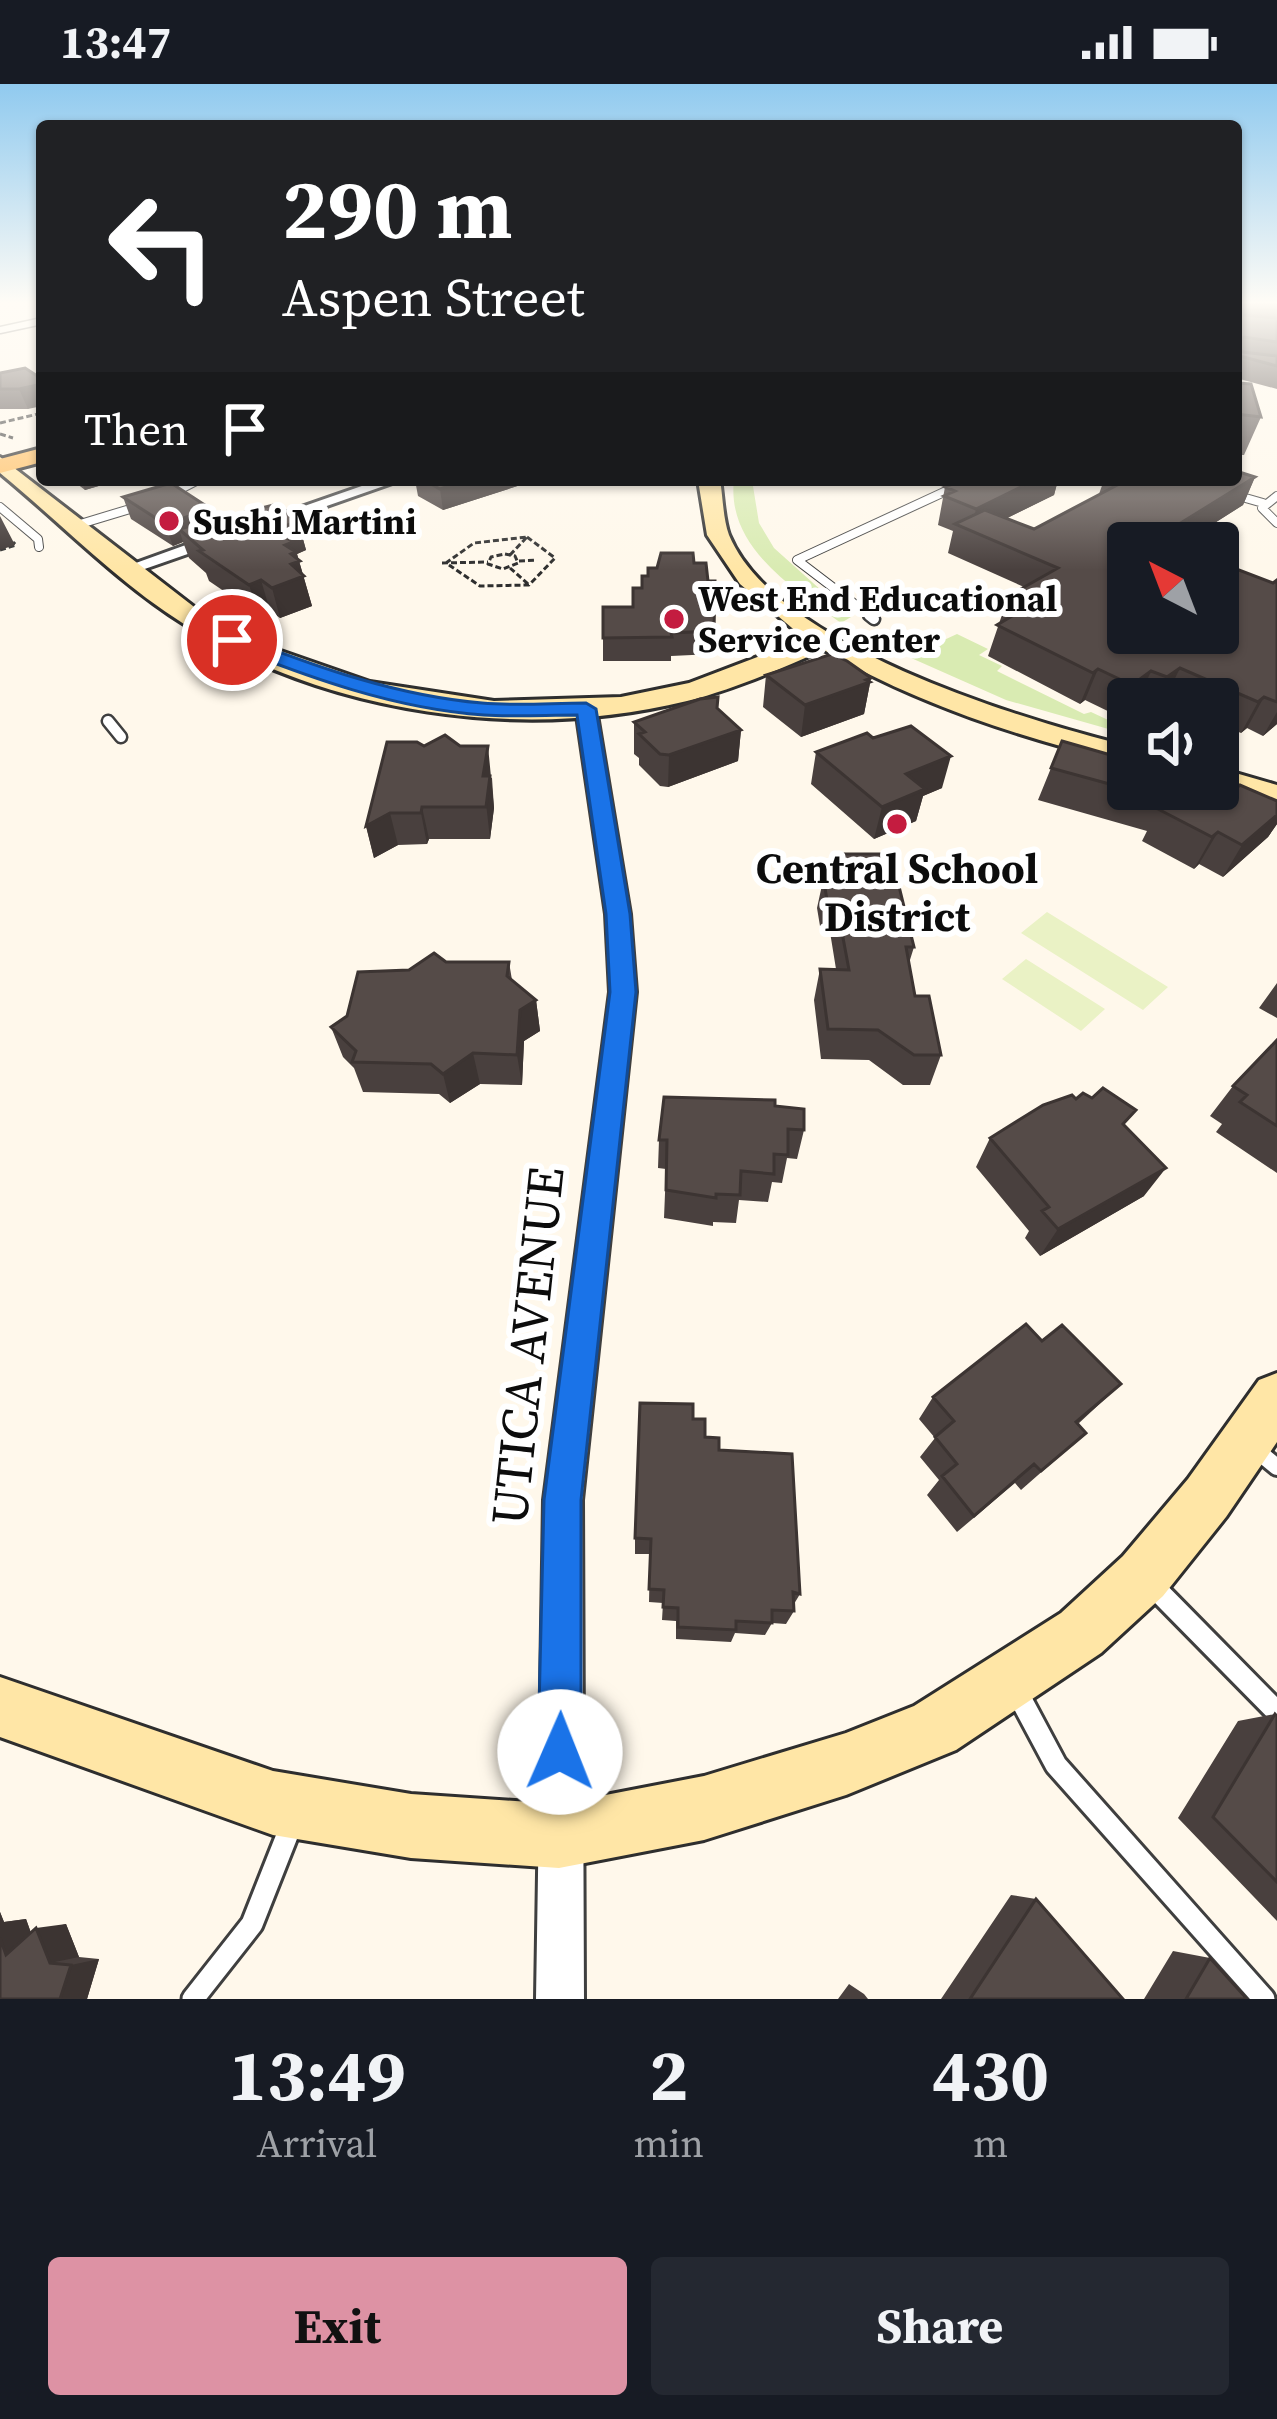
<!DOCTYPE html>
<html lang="en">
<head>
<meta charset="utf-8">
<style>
  :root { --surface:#171b24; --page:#242831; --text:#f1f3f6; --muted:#9ea1a6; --accent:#dd92a4 }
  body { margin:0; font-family:"Source Serif 4",serif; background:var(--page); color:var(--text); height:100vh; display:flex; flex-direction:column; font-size:45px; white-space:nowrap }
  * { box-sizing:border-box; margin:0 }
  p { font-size:39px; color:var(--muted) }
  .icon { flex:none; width:66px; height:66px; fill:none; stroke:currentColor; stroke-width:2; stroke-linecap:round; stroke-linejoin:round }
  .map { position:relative; height:1915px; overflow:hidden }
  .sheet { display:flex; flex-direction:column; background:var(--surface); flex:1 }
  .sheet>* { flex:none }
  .top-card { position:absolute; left:36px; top:36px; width:1206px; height:366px; border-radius:12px; box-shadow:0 3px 9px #0004; background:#202124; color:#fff; overflow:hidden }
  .needle { width:78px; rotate:318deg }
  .buttons { position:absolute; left:1107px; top:438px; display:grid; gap:24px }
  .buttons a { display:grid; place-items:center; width:132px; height:132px; border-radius:12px; background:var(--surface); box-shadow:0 3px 9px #0004; font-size:60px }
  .pin { position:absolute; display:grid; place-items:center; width:102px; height:102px; color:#fff; margin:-51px; border:6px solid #fff; border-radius:50%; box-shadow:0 3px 12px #0007 }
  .me { position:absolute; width:132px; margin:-66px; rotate:1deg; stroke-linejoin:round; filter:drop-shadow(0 0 9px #0008) }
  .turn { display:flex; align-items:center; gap:42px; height:252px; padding:0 48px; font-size:54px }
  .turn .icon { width:156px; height:156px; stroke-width:2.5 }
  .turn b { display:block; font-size:84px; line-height:102px }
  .then { display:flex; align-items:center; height:114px; padding:0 48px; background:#0003; gap:24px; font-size:45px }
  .eta { display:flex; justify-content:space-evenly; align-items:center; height:204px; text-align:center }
  .eta b { font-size:72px; font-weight:700; line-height:84px }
  .button { display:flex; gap:24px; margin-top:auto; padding:24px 48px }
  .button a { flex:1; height:138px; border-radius:12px; background:var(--accent); color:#111; font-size:48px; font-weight:700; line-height:138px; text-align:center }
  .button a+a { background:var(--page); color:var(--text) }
  .status { display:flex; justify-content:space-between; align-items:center; height:84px; padding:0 60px; background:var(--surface); direction:ltr }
  .status svg { height:33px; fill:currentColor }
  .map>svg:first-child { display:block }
</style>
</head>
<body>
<div class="status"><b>13:47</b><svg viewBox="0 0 49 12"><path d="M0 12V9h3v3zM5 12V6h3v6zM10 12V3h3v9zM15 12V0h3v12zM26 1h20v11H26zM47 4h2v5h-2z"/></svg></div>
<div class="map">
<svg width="1277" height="1915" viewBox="0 0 1277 1915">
  <rect width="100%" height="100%" fill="#fff8eb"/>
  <path fill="#d9ebb2" d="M734,396H752L759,439L774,464L851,533L841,539C794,505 726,463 734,396Z
    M957,550L988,565L979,571L1002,582L997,587L1084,630L1091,628L1119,641L1112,646L1006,616L866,554L886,551L920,567Z"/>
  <path fill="#eaf2c5" d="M1047,828L1168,903L1143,926L1021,849Z
    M1026,875L1105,925L1081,947L1002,895Z"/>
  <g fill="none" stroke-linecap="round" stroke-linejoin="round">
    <defs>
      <path id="lane-far4" d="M0,246L42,237"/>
      <path id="lane-far3" d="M1228,409L1263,419
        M167,412L198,396
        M1277,412L1262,424L1277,439
        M0,423L38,455L39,463
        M77,441L140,422
        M873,534L797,476L970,396"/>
      <path id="lane-far2" d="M869,531L874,535
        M108,637L121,653"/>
      <path id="lane-far1" d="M1255,1365L1277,1383"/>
      <path id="lane" d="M1151,1500L1277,1628
        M1017,1608L1056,1681L1264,1915
        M193,1915L252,1840L292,1739"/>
      <path id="street" d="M379,396H401L261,445L247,442Z
        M219,449L227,454L225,457L136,488L122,484Z
        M586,619L596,625L630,830L636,908L582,1416L584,1915H536L544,1416L610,908L606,830L576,625Z"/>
      <path id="secondary" d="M0,373L202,529L255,558L370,598L494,617L621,613L689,599L805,555L740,500L707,451L698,396H720C723,413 723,435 729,451C775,562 1020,635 1128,662V680C1023,654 918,621 824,566C779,585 735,605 687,617C521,658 329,630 184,540C117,498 61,439 0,389Z
        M1218,684L1277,701V721L1218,703Z
        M1277,1289V1358L1226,1433L1163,1512L1101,1569L956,1666L846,1711L704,1756L559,1784L411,1774L273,1751L0,1653V1593L273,1687L411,1710L559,1720L704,1692L846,1649L914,1622L1061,1529L1123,1472L1188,1395L1259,1296Z"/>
      <path id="primary" d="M42,364V378L0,389V375Z"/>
    </defs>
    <use href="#lane-far4" stroke="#3f3f3f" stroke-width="9"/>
    <use href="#lane-far3" stroke="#3f3f3f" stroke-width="10"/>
    <use href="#lane-far2" stroke="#3f3f3f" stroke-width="15"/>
    <use href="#lane-far1" stroke="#3f3f3f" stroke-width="22"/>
    <use href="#lane" stroke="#3f3f3f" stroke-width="27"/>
    <use href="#street" stroke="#3f3f3f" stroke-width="6"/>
    <use href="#secondary" stroke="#2e2e2e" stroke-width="6"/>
    <use href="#primary" stroke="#1d1d1d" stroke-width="6"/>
    <path stroke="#2e2e2e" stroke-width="3" stroke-dasharray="6 3" stroke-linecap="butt" d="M0,339L42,329
      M0,350L13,354
      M527,453L555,474L529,501L480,502L446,479L474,459Z
      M0,466L16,461L13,458
      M505,470L515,472L518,479L503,485L488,480L491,473Z
      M510,471L527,453
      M519,477L537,476
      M442,479L488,478
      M510,484L528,500"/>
    <use href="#lane-far4" stroke="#fff" stroke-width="6"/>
    <use href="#lane-far3" stroke="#fff" stroke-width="8"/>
    <use href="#lane-far2" stroke="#fff" stroke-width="10"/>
    <use href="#lane-far1" stroke="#fff" stroke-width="16"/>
    <use href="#lane" stroke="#fff" stroke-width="21"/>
    <use href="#street" fill="#fff" fill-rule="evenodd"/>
    <use href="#secondary" fill="#ffe6a6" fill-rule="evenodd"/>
    <use href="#primary" fill="#ffbc5b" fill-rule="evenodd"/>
  </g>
  <path fill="#49403e" d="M1236,218H1277V305L1236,294Z
    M0,289L42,295L28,325H0Z
    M1236,299L1261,333L1244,371H1236Z
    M1255,393L1243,421L1183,459H1128L1273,499L1277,496V640L1263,652L1247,644L1241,649L1218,639V615H1128V625L1118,632L1085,616L1080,620L988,572L1005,522L1016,515L1019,506L1024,503L948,469L953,447L938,441L945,403L962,396H1058L1054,411L1007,434L1034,445L1099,410L1104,396H1236Z
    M72,396H119L85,406Z
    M415,396H536L443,426L418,412Z
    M637,396H664L662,400L637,398Z
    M123,413L214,436L298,437L306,466L297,470L312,522L280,534L270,527L259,531L209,497L206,489L189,474L183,458L173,462L131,435Z
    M694,479L714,547L713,570L671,572V577H603V554L633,523L648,492L657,484Z
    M766,591L871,594L864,630L801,653L763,623Z
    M717,624L741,646L738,677L668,703L660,702L639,681V674L634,670V638Z
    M1062,657L1233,707L1277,717V740L1268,753L1223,793L1199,780L1194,785L1142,757L1147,747L1038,716Z
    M424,662L492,694L494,724L490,755H429L427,760L398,761L374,774L366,742Z
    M816,668L942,704L923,712L916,737L874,755L811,700Z
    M839,770L914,863L909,879L915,912L941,971L930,1001H903L869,976L821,975L814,916L820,885H836L830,848H821L817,824L827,778H838Z
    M446,878H509L512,896L536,916L540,947L524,957L522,1001L480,1000L450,1019L439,1010L363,1008L354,984L343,973L331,943L409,886Z
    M1277,899V934L1259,924Z
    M1277,956V1089L1216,1048L1222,1040L1210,1032L1233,1002Z
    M1076,1015L1125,1043L1144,1112L1040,1172L1025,1154L1029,1147L976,1083L990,1054Z
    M775,1022L804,1046L797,1075L787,1074L782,1099L772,1098L768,1118L739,1116L736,1139L713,1138V1142L664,1134L666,1085L658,1084L659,1056Z
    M1042,1257L1121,1300L1078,1340L1086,1349L1021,1406L1015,1399L957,1448L927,1411L939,1396L920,1373L935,1354L919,1335L933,1313Z
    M705,1353L719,1366L800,1510L794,1520V1527L786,1540L772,1539L765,1551L735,1549L731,1558L676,1555V1537L662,1536L663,1519L649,1518L650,1470H635V1454Z
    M1275,1630L1277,1632V1837L1178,1734L1238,1637Z
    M1011,1811L1036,1815L1123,1915H941Z
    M0,1828L4,1838L26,1835L31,1849L66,1840L79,1873L99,1875L87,1915H0Z
    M1173,1867L1210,1874L1247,1915H1144Z
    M849,1900L864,1910L868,1915H838Z"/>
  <path fill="#3c3432" d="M42,300V322L28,325L19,305Z
    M1255,393L1243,421L1183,459H1153L1155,455Z
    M81,396H119L85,406Z
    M467,396H536L443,426L440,405Z
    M1035,396H1058L1054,411L977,449L971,447L976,425Z
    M211,425L218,447L179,445L183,458L173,462L165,440Z
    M0,432L15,461L0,466Z
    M298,437L306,466L297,470L312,522L280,534L272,504L275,446Z
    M261,496L270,527L259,531L249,501Z
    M1180,584L1165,615H1157L1167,593Z
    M1098,585L1085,616L1080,620L1093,589Z
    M1151,587L1139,615H1128V625L1118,632L1132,601Z
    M871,594L864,630L801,653L805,621Z
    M1264,613L1247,644L1241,649L1258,618Z
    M1277,628V640L1263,652Z
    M741,646L738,677L668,703L669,671Z
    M488,662L494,724L490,755L483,692Z
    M951,672L942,704L923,712L916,737L874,755L882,723L906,690Z
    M422,723L429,755L427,760L421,729Z
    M390,729L398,761L374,774L366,742Z
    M1277,731V740L1268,753L1223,793L1242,761Z
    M1218,748L1199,780L1194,785L1212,753Z
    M536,916L540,947L524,957L522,1001L517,971L520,926Z
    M473,969L480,1000L450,1019L443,990Z
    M1166,1084L1144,1112L1040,1172L1058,1145Z
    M0,1828L4,1838L26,1835L37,1866L6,1871L0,1854Z
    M66,1840L79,1873L50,1879L36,1844Z
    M99,1875L87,1915H60L71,1881Z"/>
  <path fill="#554b48" stroke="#3c3432" stroke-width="3" d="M1236,218H1239L1243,231L1277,234V258L1244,253L1236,260L1243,268L1277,272V282L1236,271Z
    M25,284L42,295V300L19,305H0V289Z
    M1236,299L1251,300L1261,333L1236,330Z
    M1236,387L1255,393L1155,455L1166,459H1128V549H1218V478L1273,499L1277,496V618L1264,613L1258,618L1180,584L1167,593L1151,587L1132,601L1098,585L1093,589L997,541L1019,528L1005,522L1027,509L1019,506L1058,484L955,440L985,426L1034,445L1123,398L1118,396H1236Z
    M424,396H467L440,405Z
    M962,396H1035L976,425L944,412L955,407L945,403Z
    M171,399L211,425L165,440L123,413Z
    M273,421L298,437L275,446L293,458L285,461L296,468L291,470L300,477L291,480L304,492L272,504L261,496L249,501L199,467L203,466L179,445Z
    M661,469H693L694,479H706L708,497H715L714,547L671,549L672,553L603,554V523H633V504H642V492H648V484H657Z
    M832,570L847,577L871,594L866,596L870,598L805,621L766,591Z
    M718,613L717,624L741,646L669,671L660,670L639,650L645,648L634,638L700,615Z
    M911,642L951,672L906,690L925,705L882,723L816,668L867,649L873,654Z
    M445,651L460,662H488L483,692H490L486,723H422L421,729H390L366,742L387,658H417L424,662Z
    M1062,657L1128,676V705H1218V700L1233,707L1240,701L1277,717V731L1242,761L1218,748L1212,753L1158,725L1168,716L1051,684Z
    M839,770H891L914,863H906L915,912H929L941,971H914L878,946L828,945L820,885L849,886L836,816H827L823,792H830L827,778H841Z
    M434,869L446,878H509L507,892L536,916L520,926L517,971L473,969L443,990L431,980L352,978L356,967L331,943L347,932L358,888L409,886Z
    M1277,956V1042L1240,1018L1247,1011L1233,1002Z
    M1103,1004L1136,1026L1123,1040L1166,1084L1058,1145L1042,1127L1049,1123L990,1054L1043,1021L1072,1011L1076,1015L1083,1009L1092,1014Z
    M664,1013L775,1016V1022L804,1025V1046L788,1045V1071L774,1070V1090L741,1087L740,1111L716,1110V1114L666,1106L667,1056H659Z
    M1026,1240L1042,1257L1062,1241L1121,1300L1076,1338L1086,1349L1041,1387L1034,1380L974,1432L942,1392L957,1380L935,1353L954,1337L933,1313Z
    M640,1319L693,1320V1335H705V1353L719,1354V1366L792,1370L800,1510L793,1508L794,1527L772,1526V1539L736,1537V1546L678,1543V1524L663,1523L664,1506L649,1505L651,1455L635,1454Z
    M1275,1630L1277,1632V1798L1213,1733Z
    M1036,1815L1123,1915H970Z
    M36,1844L50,1879L71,1881L60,1915H0V1854L6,1871Z
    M1210,1874L1247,1915H1186Z"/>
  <linearGradient id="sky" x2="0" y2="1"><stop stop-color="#90caef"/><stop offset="0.45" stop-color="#fffcf6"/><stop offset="1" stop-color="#fffcf6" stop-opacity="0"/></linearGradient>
  <rect width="1277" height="486" fill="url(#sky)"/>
  <path fill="#1a73e8" stroke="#114b97" stroke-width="3" d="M225,552H238C316,583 398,612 482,619C516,622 552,619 586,619L596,625L630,830L636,908L581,1416V1668L575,1683L560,1690L544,1683L538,1668L544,1416L610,908L606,830L577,631C546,631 514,633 484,631C395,625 307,593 225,560Z"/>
  <g fill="#c41c40" stroke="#fff" stroke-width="4.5">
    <circle cx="169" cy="437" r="12"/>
    <circle cx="674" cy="535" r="12"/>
    <circle cx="897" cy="740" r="12"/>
  </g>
  <g text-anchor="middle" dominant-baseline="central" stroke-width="12" stroke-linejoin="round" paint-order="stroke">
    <g font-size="36" font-weight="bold" fill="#0c0c0c" stroke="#fff" text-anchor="start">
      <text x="193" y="437">Sushi Martini</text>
      <text x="698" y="514">West End Educational<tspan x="698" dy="41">Service Center</tspan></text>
    </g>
    <g font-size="42" font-weight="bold" fill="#0c0c0c" stroke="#fff">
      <text x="897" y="784">Central School<tspan x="897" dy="48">District</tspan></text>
    </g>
    <g font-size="51" fill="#0c0c0c" stroke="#fff">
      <text transform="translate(527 1262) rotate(-84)">UTICA AVENUE</text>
    </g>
  </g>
</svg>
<div class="buttons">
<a><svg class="needle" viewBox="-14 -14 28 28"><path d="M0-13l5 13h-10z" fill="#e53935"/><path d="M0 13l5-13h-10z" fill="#9ea1a6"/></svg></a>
<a><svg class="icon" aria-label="sound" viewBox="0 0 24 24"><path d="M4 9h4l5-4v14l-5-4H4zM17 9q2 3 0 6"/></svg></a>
</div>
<div class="pin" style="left:232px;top:556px;background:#d93025"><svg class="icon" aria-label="arrive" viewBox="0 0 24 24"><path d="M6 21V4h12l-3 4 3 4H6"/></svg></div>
<svg class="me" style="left:560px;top:1668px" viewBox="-20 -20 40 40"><circle r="19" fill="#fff"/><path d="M0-13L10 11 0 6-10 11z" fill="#1a73e8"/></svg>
<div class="top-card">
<div class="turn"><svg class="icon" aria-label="left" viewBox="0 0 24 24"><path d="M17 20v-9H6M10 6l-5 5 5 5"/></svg><div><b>290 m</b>Aspen Street</div></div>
<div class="then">Then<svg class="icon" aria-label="arrive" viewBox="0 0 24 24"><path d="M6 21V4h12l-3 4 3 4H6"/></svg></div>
</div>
</div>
<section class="sheet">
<div class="eta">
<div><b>13:49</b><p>Arrival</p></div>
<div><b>2</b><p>min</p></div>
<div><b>430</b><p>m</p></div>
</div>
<div class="button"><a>Exit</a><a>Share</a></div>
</section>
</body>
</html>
